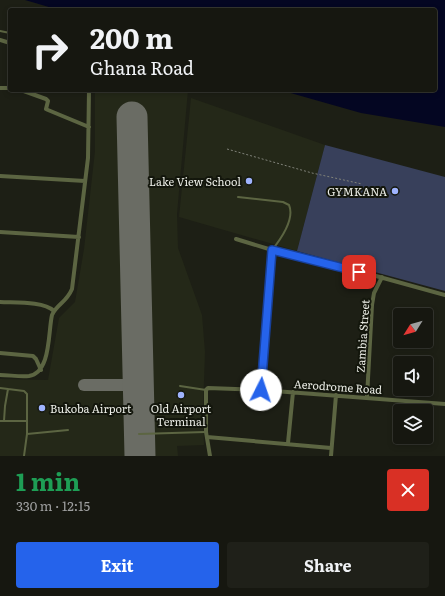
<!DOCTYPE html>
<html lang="en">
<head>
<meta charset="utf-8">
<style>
  :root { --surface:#161710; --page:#1f2019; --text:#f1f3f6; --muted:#9e9f9f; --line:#353630; --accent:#2563eb }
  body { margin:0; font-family:Literata,serif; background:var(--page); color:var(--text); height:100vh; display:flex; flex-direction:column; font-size:15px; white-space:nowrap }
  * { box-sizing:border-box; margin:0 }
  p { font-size:13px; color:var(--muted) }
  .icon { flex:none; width:22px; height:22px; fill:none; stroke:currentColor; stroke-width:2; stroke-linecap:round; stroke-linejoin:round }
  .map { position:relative; height:456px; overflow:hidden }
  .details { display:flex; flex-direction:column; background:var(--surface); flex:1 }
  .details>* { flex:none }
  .hud { position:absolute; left:8px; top:8px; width:429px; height:84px; border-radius:4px; box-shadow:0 2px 6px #0003,0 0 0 1px var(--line); background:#161710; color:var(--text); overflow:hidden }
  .needle { width:26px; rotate:233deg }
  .tools { position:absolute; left:393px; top:308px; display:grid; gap:8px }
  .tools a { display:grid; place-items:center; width:40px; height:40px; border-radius:4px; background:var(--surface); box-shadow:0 2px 6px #0003,0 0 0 1px var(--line); font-size:20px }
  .pin { position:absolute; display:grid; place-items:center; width:34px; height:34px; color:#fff; margin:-17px; border-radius:8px; box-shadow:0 2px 6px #0006 }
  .me { position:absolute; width:44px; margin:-22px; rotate:4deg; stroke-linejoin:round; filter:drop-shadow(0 0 3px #0008) }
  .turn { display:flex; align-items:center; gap:14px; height:84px; padding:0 16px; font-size:18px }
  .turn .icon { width:52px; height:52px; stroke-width:2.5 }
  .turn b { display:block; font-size:28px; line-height:34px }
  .round { display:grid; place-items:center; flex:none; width:42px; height:42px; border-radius:4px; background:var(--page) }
  .head { display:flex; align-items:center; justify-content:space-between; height:68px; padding:0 16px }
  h1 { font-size:24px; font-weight:700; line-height:30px; color:#1e9e55 }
  .primary-button { display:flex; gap:8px; margin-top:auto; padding:8px 16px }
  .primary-button a { flex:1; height:46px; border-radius:4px; background:var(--accent); color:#fff; font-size:16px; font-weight:700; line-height:46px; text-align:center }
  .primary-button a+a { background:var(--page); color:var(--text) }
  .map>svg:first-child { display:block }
</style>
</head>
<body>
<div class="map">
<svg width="445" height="456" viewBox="0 0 445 456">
  <rect width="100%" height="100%" fill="#1d1f15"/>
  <path fill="#242818" d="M95,90H188L177,214L178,248L202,315L205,352L203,410L204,445L177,446L178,456H0V379L48,380L59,318L75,302L84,249L95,151Z
    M191,98L325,145L297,251L179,217Z"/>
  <path fill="#38405b" d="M325,145L445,177V291L297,251Z"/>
  <path fill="#040622" d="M25,0H445V127L361,113L280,90H435V10H59Z"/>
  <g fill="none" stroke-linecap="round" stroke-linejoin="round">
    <path stroke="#6a6c64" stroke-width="12" d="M84,385H130"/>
    <path stroke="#6a6c64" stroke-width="31" d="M132,117L140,456"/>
    <path stroke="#808279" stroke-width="1" stroke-dasharray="2 2" stroke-linecap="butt" d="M227,149L312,173L362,184"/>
    <path stroke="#5c6542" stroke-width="2" d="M0,31L10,33
      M238,197L283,202L289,205C295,219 280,240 272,250
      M180,386L206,390
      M0,388L24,391L27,394V434L24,456
      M0,421H27
      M4,421L5,406L8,389
      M27,434L68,430
      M139,434L205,432"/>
    <path stroke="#5c6542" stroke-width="4" d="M0,40L10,43
      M0,88H10
      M21,90L46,99L48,101L46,109L48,110L89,127
      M0,176L85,181
      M0,232L79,237
      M236,239L272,250L376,276L445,295
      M0,302C14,303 43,301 54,311
      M0,353L33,356L36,359L41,370
      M0,375C9,375 20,377 29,376C51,373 48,332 52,315C57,304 66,303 72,289L88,158L89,90
      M261,390L272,250
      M367,397L372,305L374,293L382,277
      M207,437L331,448
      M288,443L293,392
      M210,456L206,432V390L208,388L261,390L445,404
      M331,456L336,395"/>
  </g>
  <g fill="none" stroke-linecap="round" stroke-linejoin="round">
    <defs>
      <path id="route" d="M261,390L272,250L359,272"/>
    </defs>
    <use href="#route" stroke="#184099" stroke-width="10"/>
    <use href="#route" stroke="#2563eb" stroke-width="7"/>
  </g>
  <g fill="#9fb3fd" stroke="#13160c" stroke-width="1.5">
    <circle cx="249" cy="181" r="4"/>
    <circle cx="395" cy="191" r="4"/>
    <circle cx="181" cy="395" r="4"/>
    <circle cx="42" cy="408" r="4"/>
  </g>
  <g text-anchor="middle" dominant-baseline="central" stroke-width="4" stroke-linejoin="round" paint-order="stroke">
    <g font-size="11" fill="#ebede6" stroke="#13160c" text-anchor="end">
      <text x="241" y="181">Lake View School</text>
      <text x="387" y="191">GYMKANA</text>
      <text x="50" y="408" text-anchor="start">Bukoba Airport</text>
      <text x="181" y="408" text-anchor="middle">Old Airport<tspan x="181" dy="13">Terminal</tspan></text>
    </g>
    <g font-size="11" fill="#ebede6" stroke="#13160c">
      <text transform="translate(362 336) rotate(-86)">Zambia Street</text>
      <text transform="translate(338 386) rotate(4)">Aerodrome Road</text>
    </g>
  </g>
</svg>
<div class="tools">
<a><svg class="needle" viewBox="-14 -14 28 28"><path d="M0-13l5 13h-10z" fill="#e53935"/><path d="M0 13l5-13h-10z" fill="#9e9f9f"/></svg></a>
<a><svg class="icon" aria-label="sound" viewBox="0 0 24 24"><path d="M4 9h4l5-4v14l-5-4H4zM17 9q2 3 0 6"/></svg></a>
<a><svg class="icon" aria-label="layers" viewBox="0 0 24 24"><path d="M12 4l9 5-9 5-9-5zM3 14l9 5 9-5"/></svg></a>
</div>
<div class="pin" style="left:359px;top:272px;background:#d93025"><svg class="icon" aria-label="arrive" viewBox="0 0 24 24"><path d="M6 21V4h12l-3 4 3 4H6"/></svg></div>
<svg class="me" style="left:261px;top:390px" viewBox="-20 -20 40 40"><circle r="19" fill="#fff"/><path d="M0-13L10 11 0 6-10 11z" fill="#2563eb"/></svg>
<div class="hud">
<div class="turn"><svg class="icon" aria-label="right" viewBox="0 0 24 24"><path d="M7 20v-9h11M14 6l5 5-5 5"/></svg><div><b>200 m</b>Ghana Road</div></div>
</div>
</div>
<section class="details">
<div class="head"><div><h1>1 min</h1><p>330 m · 12:15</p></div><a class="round" style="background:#d93025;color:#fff"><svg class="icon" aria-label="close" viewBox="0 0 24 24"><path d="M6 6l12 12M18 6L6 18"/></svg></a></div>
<div class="primary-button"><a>Exit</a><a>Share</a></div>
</section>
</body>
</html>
